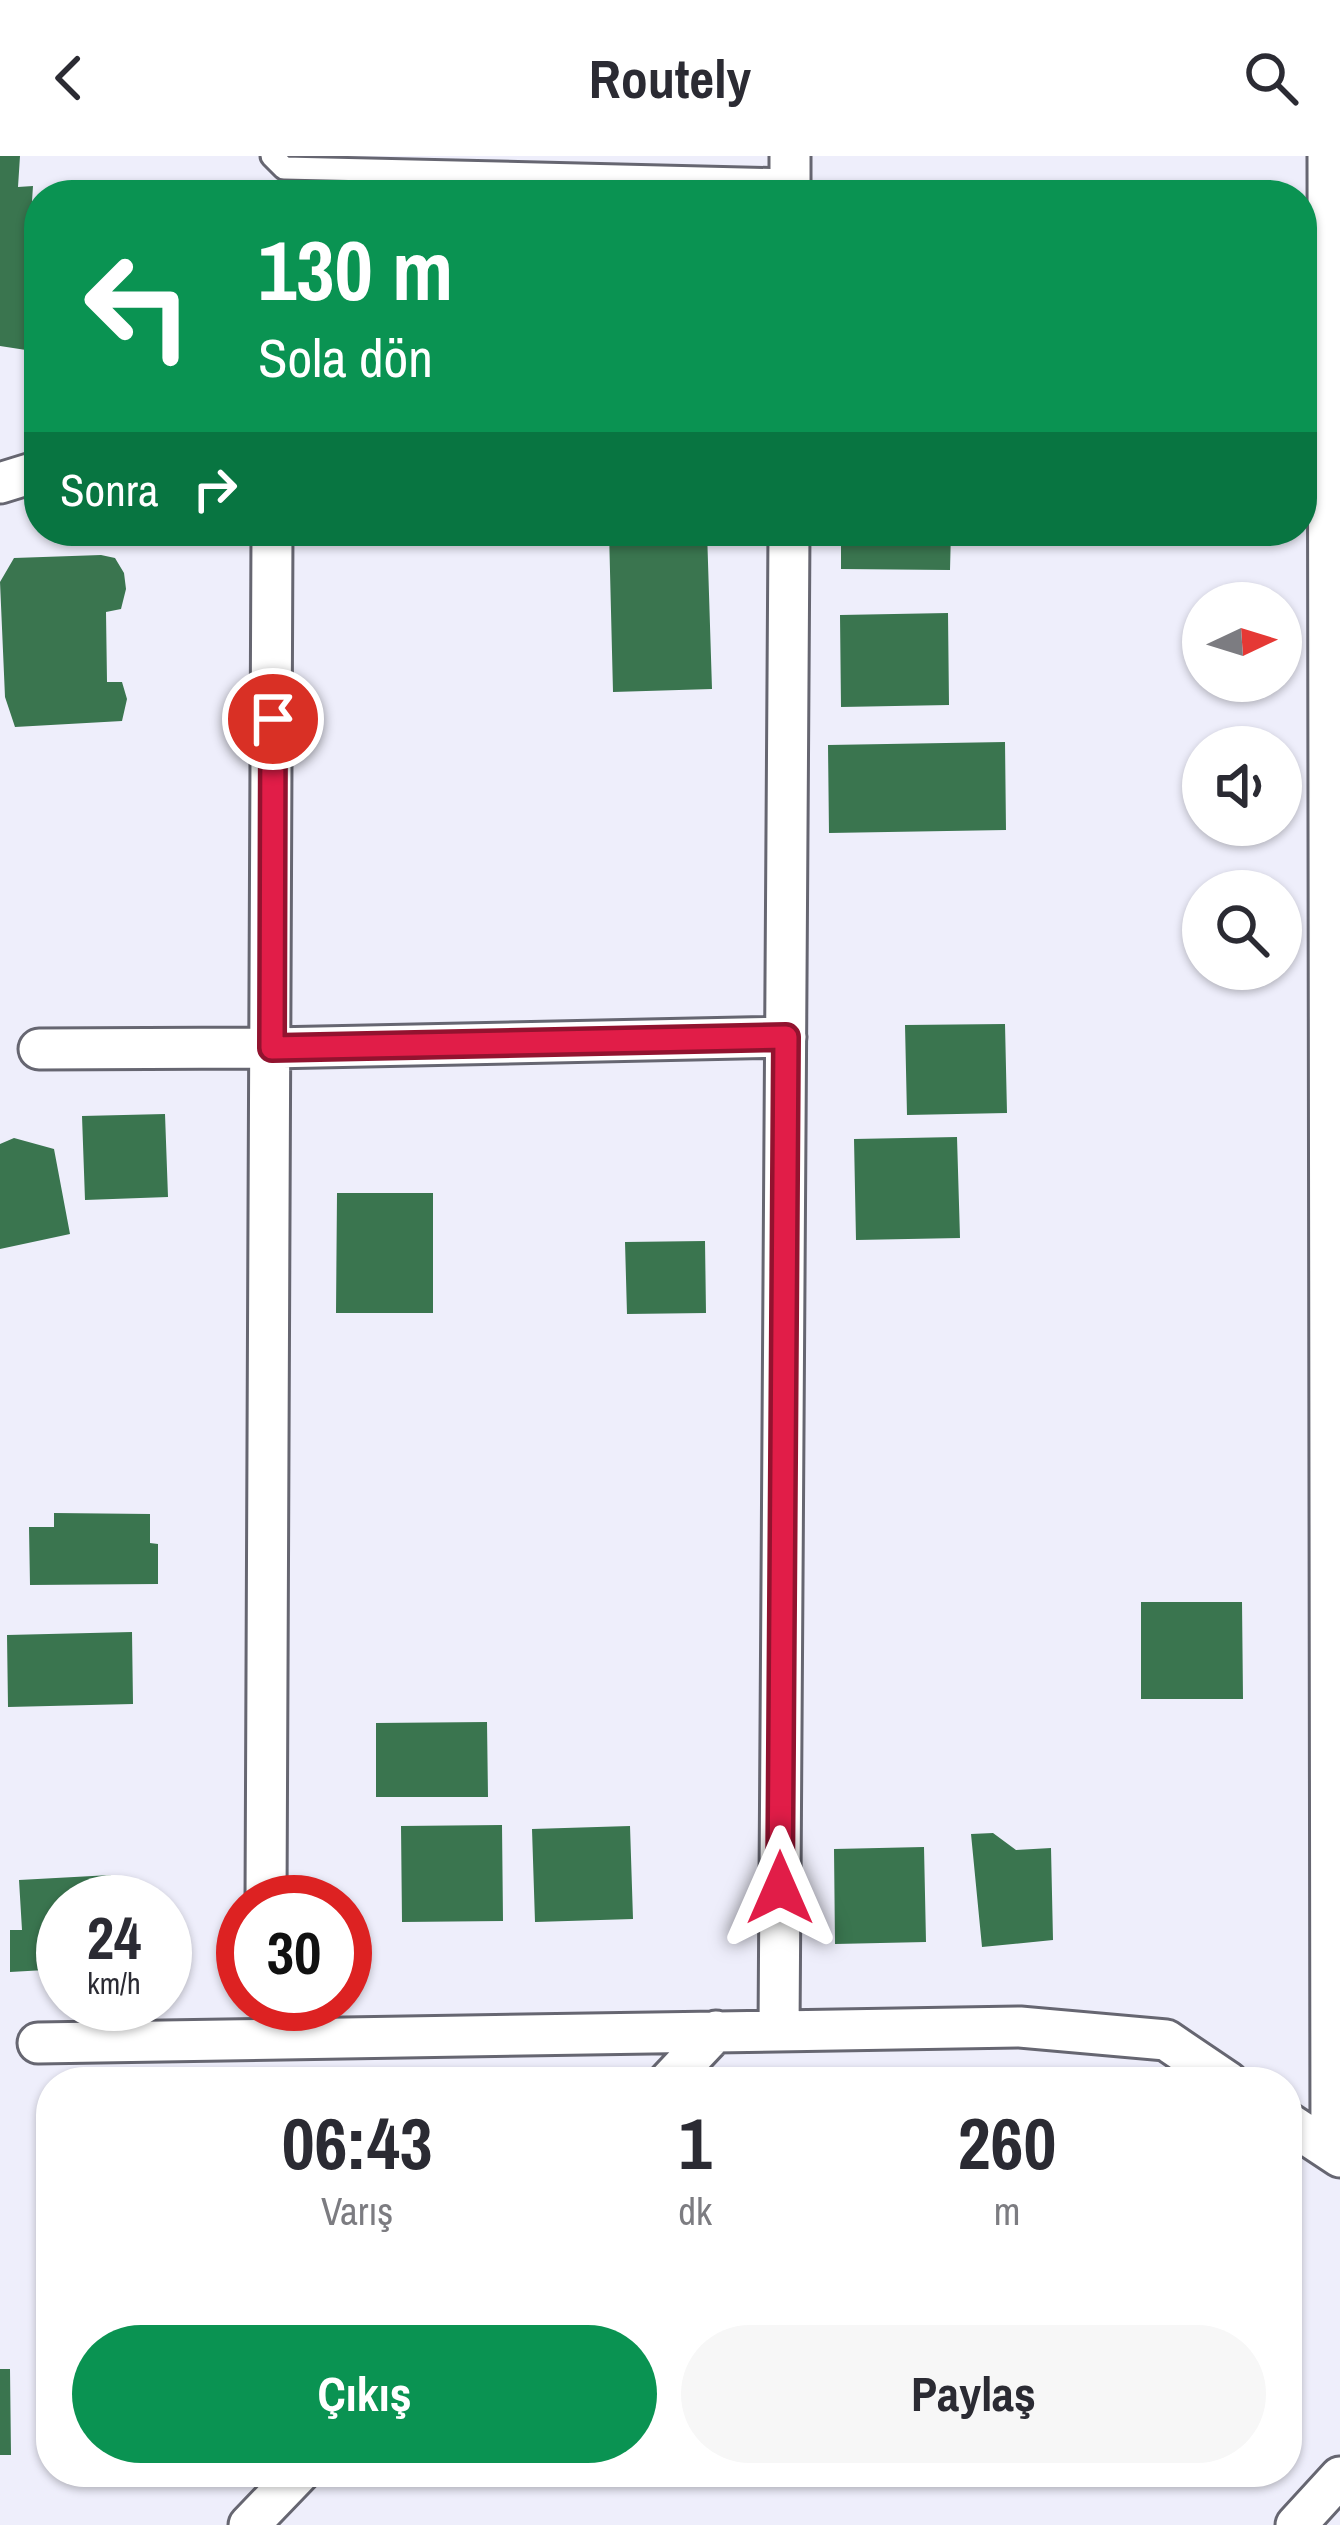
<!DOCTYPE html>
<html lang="tr">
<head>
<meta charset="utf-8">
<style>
  :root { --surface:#fff; --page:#f7f7f7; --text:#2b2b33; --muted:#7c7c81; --accent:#0a9352 }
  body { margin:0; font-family:"Archivo Narrow",sans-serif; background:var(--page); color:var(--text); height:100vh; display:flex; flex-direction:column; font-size:45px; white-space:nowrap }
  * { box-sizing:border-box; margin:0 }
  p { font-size:39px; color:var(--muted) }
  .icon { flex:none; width:66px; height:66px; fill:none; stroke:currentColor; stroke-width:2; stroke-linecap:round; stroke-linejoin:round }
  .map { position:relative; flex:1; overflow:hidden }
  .side { position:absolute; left:36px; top:1911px; width:1266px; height:420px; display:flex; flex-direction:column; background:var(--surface); border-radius:48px; box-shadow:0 3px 9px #0004 }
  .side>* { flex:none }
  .hud { position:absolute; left:24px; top:24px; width:1293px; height:366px; border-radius:48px; box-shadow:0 3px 9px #0004; background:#0a9352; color:#fff; overflow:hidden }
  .needle { width:78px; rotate:86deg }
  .controls { position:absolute; left:1182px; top:426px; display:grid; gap:24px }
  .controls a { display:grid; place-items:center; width:120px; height:120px; border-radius:50%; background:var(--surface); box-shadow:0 3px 9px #0004; font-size:60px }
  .speed { position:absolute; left:36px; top:1719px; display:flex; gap:24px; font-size:60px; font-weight:700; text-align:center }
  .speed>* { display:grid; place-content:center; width:156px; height:156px; border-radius:50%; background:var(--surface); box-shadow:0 3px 9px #0004; line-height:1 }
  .speed small { font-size:30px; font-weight:400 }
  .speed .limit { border:18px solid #d22; background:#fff; color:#111 }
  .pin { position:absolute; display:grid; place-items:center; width:102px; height:102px; color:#fff; margin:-51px; border:6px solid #fff; border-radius:50%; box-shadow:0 3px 12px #0007 }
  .me { position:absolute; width:132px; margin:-66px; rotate:0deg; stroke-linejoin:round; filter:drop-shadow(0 0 9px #0008) }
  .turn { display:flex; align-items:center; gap:42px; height:252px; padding:0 36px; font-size:54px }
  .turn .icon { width:156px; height:156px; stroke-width:2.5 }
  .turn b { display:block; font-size:84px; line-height:102px }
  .then { display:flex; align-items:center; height:114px; padding:0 36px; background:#0003; gap:24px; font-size:45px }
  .eta { display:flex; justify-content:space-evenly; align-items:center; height:204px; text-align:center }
  .eta b { font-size:72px; font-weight:700; line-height:84px }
  .button { display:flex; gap:24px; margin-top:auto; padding:24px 36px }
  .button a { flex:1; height:138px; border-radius:72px; background:var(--accent); color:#fff; font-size:48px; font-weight:700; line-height:138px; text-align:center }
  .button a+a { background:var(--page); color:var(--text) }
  header { display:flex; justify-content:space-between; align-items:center; height:156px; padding:0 36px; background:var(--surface); font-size:54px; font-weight:700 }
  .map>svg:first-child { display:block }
</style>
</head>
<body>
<header><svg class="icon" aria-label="back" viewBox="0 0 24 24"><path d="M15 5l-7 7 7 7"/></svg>Routely<svg class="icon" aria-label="search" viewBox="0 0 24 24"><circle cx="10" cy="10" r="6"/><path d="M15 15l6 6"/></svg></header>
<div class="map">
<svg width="1340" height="2369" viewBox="0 0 1340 2369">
  <rect width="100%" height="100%" fill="#eeeefb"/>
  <path fill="#3a754f" d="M0,0H20L18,31L33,30L28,106H39V196L0,190Z
    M609,375H707L712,533L613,536Z
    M841,375H951L950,414L841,413Z
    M101,399L115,402L124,417L126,433L121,453L106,456L107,526H122L127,543L122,565L15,571L5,541L0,426L14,402Z
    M948,457L949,549L841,551L840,459Z
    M1005,586L1006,674L829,677L828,589Z
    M1005,868L1007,957L907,959L905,869Z
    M165,958L168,1041L85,1044L82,960Z
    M957,981L960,1082L856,1084L854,983Z
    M14,982L54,993L70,1078L0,1093V988Z
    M337,1037H433V1157H336Z
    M705,1085L706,1157L627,1158L625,1086Z
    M54,1357L150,1358V1387L158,1388V1428L30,1429L29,1371H54Z
    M1141,1446H1242L1243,1543H1141Z
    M132,1476L133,1548L8,1551L7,1479Z
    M487,1566L488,1641H376V1567Z
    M502,1669L503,1765L402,1766L401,1670Z
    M630,1670L633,1763L535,1766L532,1673Z
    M993,1677L1016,1694L1051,1692L1053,1784L982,1791L971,1678Z
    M924,1691L926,1786L835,1788L834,1693Z
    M111,1719L113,1741L131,1740L132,1746H63V1813L10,1816V1774H22L19,1724Z
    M0,2213H10L11,2299H0Z"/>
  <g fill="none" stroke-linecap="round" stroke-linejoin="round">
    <defs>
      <path id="service" d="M272,0L284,12L790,24"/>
      <path id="minor" d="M1328,0L1331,1995
        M790,39V0
        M0,327L39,315
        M39,893L271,892L786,881
        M266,1746L272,375
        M779,1875L789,375
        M38,1887L1020,1871L1166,1884L1228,1926
        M668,1926L716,1875
        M1287,1966L1340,2001
        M249,2369L300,2316
        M1296,2369L1340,2321"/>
    </defs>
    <use href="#service" stroke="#666671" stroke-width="27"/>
    <use href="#minor" stroke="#666671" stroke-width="45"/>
    <use href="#service" stroke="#fff" stroke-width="21"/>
    <use href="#minor" stroke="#fff" stroke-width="39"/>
  </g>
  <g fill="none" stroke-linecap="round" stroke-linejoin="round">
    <defs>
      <path id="route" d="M273,563L272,892L786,881L780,1732"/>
    </defs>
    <use href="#route" stroke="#92132f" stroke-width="30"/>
    <use href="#route" stroke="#e11d48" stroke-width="21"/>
  </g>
</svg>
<div class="controls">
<a><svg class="needle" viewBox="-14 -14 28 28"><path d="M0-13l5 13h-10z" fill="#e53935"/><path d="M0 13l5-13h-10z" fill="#7c7c81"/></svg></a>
<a><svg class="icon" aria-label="sound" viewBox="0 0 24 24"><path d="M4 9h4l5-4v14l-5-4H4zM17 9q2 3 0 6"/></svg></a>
<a><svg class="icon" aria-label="search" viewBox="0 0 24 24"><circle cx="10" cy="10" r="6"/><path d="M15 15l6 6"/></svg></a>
</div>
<div class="speed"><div>24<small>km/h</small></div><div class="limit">30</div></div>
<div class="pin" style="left:273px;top:563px;background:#d93025"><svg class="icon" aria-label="arrive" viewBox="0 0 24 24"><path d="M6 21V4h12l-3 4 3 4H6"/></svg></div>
<svg class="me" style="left:780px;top:1732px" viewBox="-20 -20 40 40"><path d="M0-17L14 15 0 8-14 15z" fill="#e11d48" stroke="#fff" stroke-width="4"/></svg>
<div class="hud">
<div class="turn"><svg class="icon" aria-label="left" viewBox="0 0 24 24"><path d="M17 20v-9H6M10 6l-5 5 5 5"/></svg><div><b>130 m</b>Sola dön</div></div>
<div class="then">Sonra<svg class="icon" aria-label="right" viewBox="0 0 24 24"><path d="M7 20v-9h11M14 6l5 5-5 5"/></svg></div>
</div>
<section class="side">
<div class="eta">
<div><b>06:43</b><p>Varış</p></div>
<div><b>1</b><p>dk</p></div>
<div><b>260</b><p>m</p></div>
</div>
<div class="button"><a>Çıkış</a><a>Paylaş</a></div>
</section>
</div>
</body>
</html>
